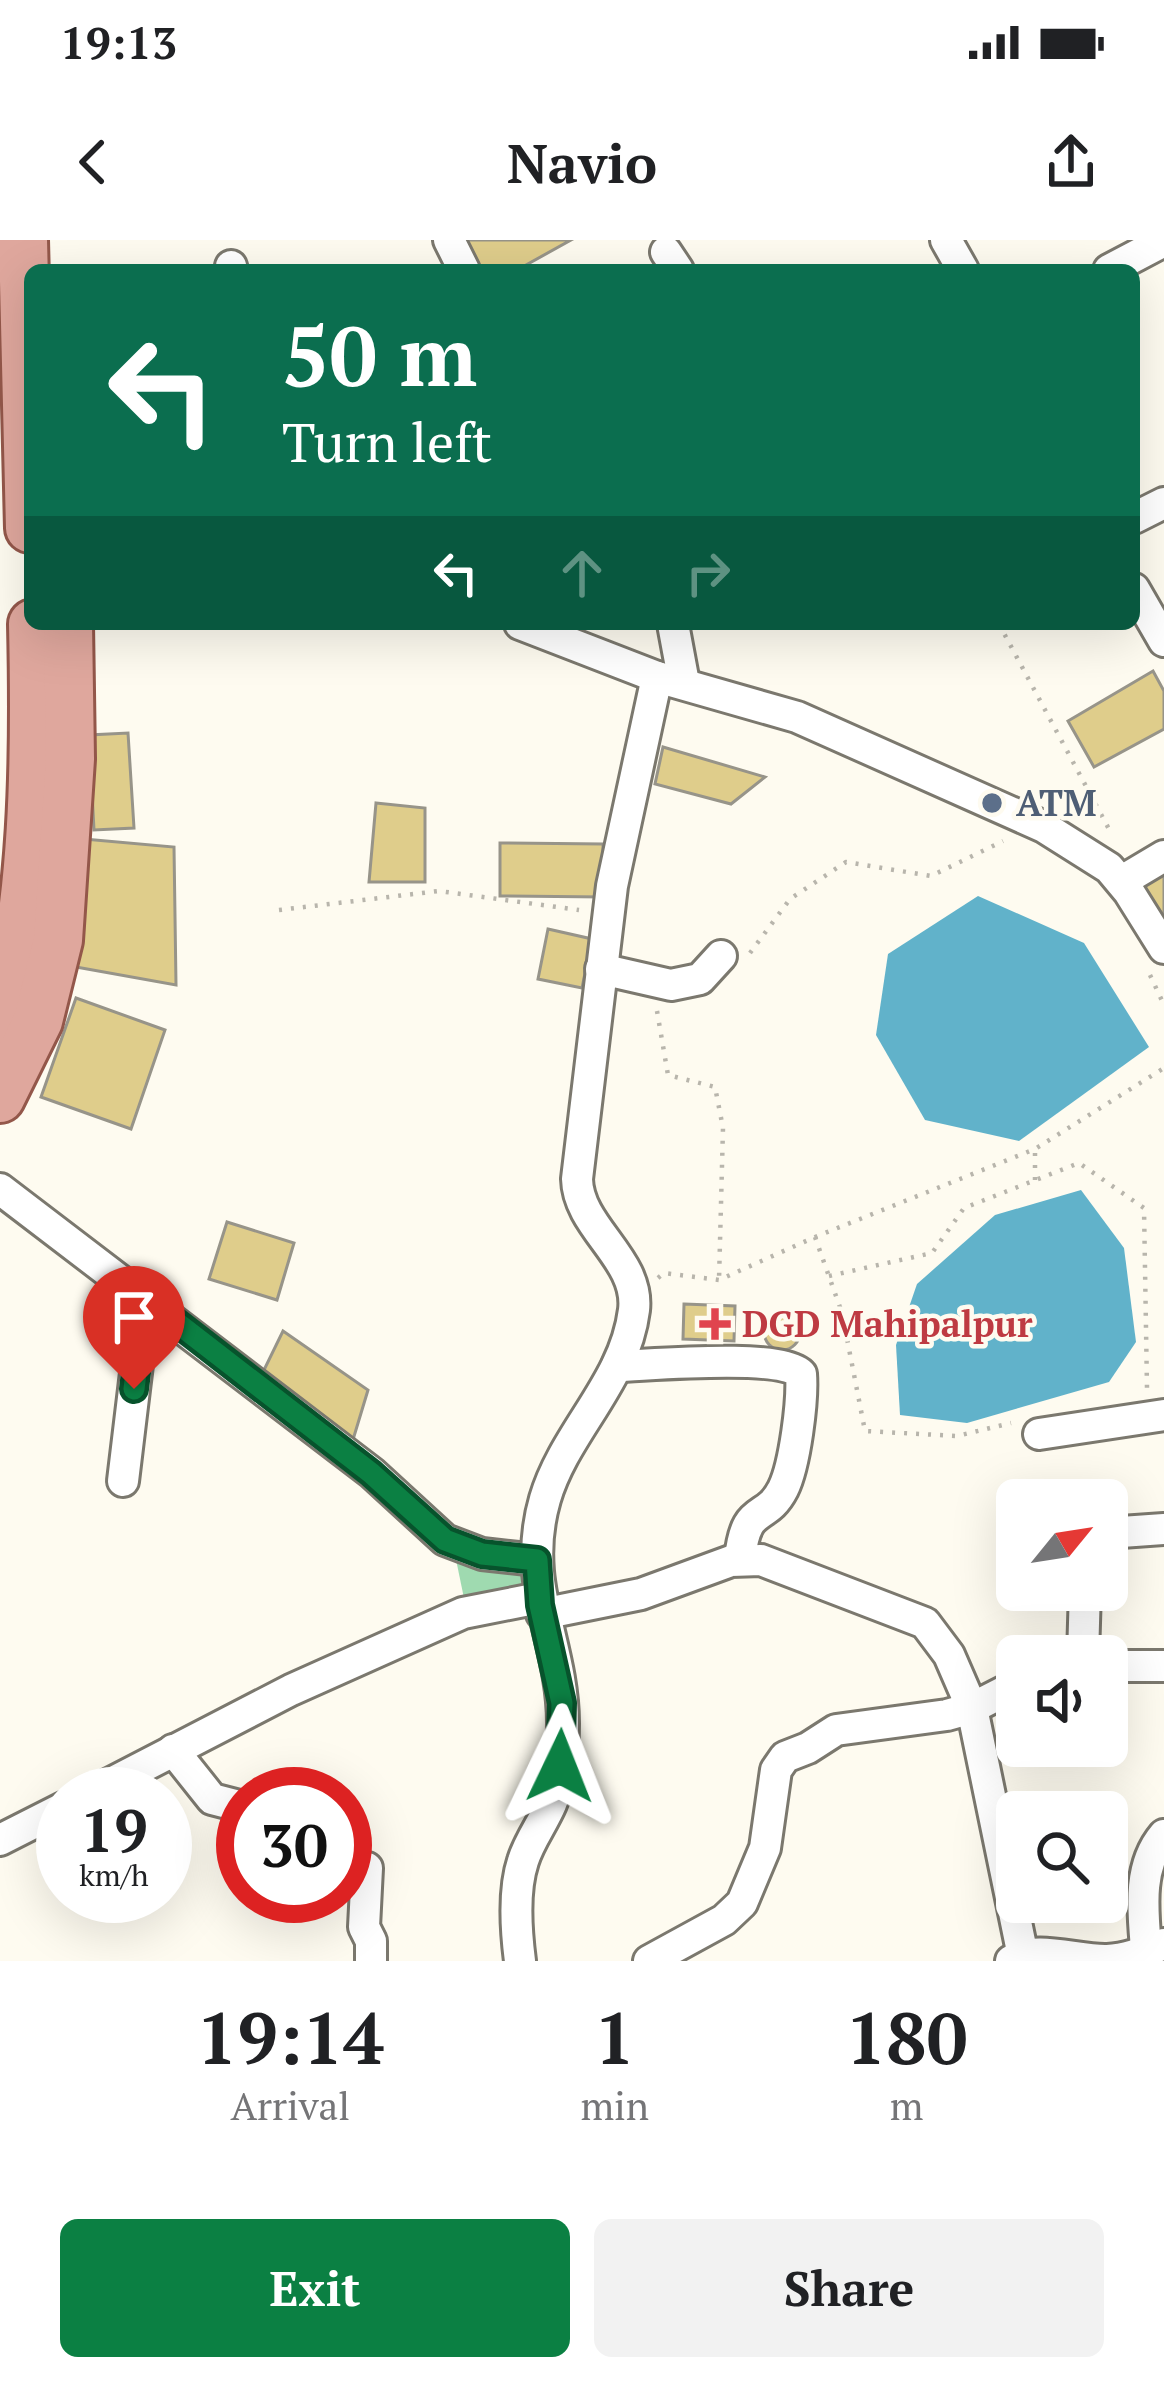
<!DOCTYPE html>
<html lang="en">
<head>
<meta charset="utf-8">
<style>
  body { margin:0; font-family:"PT Serif",serif; background:#f2f2f2; color:#202124; height:100vh; display:flex; flex-direction:column; font-size:45px; white-space:nowrap }
  * { box-sizing:border-box; margin:0 }
  p { font-size:39px; color:#757577 }
  .icon { flex:none; width:66px; height:66px; fill:none; stroke:currentColor; stroke-width:2; stroke-linecap:round; stroke-linejoin:round }
  .map { position:relative; height:1721px; overflow:hidden }
  .panel { display:flex; flex-direction:column; background:#fff; flex:1 }
  .panel>* { flex:none }
  .top-card { position:absolute; left:24px; top:24px; width:1116px; height:366px; border-radius:18px; box-shadow:0 12px 48px #0002; background:#0b6e4f; color:#fff; overflow:hidden }
  .needle { width:78px; rotate:60deg }
  .tools { position:absolute; left:996px; top:1239px; display:grid; gap:24px }
  .tools a { display:grid; place-items:center; width:132px; height:132px; border-radius:18px; background:#fff; box-shadow:0 12px 48px #0002; font-size:60px }
  .speed { position:absolute; left:36px; top:1527px; display:flex; gap:24px; font-size:60px; font-weight:700; text-align:center }
  .speed>* { display:grid; place-content:center; width:156px; height:156px; border-radius:50%; background:#fff; box-shadow:0 12px 48px #0002; line-height:1 }
  .speed small { font-size:30px; font-weight:400 }
  .speed .limit { border:18px solid #d22; background:#fff; color:#111 }
  .pin { position:absolute; display:grid; place-items:center; width:102px; height:102px; color:#fff; margin:-123px -51px; border-radius:50% 50% 50% 0; rotate:-45deg; box-shadow:0 0 12px #0007 }
  .pin .icon { rotate:45deg }
  .me { position:absolute; width:132px; margin:-66px; rotate:2deg; stroke-linejoin:round; filter:drop-shadow(0 0 9px #0008) }
  .turn { display:flex; align-items:center; gap:42px; height:252px; padding:0 60px; font-size:54px }
  .turn .icon { width:156px; height:156px; stroke-width:2.5 }
  .turn b { display:block; font-size:84px; line-height:102px }
  .lanes { display:flex; align-items:center; height:114px; padding:0 60px; background:#0003; justify-content:center; gap:60px; direction:ltr }
  .lanes .off { opacity:.35 }
  .eta { display:flex; justify-content:space-evenly; align-items:center; height:204px; text-align:center }
  .eta b { font-size:72px; font-weight:700; line-height:84px }
  .primary-button { display:flex; gap:24px; margin-top:auto; padding:24px 60px }
  .primary-button a { flex:1; height:138px; border-radius:18px; background:#0b8043; color:#fff; font-size:48px; font-weight:700; line-height:138px; text-align:center }
  .primary-button a+a { background:#f2f2f2; color:#202124 }
  .status { display:flex; justify-content:space-between; align-items:center; height:84px; padding:0 60px; background:#fff; direction:ltr }
  .status svg { height:33px; fill:currentColor }
  header { display:flex; justify-content:space-between; align-items:center; height:156px; padding:0 60px; background:#fff; font-size:54px; font-weight:700 }
  .map>svg:first-child { display:block }
  .green { fill:#9fdab0 }
  .water { fill:#61b2ca }
  .building { fill:#dfcd8b; stroke:#979489; stroke-width:3 }
  .lines { fill:none; stroke-linecap:round; stroke-linejoin:round }
  .minor-casing { stroke:#7b786e; stroke-width:36 }
  .primary-casing { stroke:#93574a; stroke-width:54 }
  .path { stroke:#b8b5ac; stroke-width:4.5; stroke-dasharray:3 9; stroke-linecap:butt }
  .minor { stroke:#fff; stroke-width:30 }
  .primary { stroke:#dfa79d; stroke-width:48 }
  .route-casing { stroke:#07532c; stroke-width:30 }
  .route { stroke:#0b8043; stroke-width:21 }
  .service-dot { fill:#5c6f8a; stroke:#fefbf0; stroke-width:4.5 }
  .health-dot { fill:#e0444e; stroke:#fefbf0; stroke-width:4.5 }
  .labels { text-anchor:middle; stroke-width:9; stroke-linejoin:round; paint-order:stroke }
  .service-label { font-size:36px; font-weight:bold; fill:#4e5e75; stroke:#fefbf0; text-anchor:start }
  .health-label { font-size:36px; font-weight:bold; fill:#be3a42; stroke:#fefbf0; text-anchor:start }
</style>
</head>
<body>
<div class="status"><b>19:13</b><svg viewBox="0 0 49 12"><path d="M0 12V9h3v3zM5 12V6h3v6zM10 12V3h3v9zM15 12V0h3v12zM26 1h20v11H26zM47 4h2v5h-2z"/></svg></div>
<header><svg class="icon" aria-label="back" viewBox="0 0 24 24"><path d="M15 5l-7 7 7 7"/></svg>Navio<svg class="icon" aria-label="share" viewBox="0 0 24 24"><path d="M12 15V3M7 8l5-5 5 5M5 13v7h14v-7"/></svg></header>
<div class="map">
<svg width="1164" height="1721" viewBox="0 0 1164 1721">
  <rect width="100%" height="100%" fill="#fefbf0"/>
  <polygon class="green" points="532,1302 535,1356 466,1368 453,1305"/>
  <g class="water">
    <polygon points="978,656 1084,703 1149,807 1019,901 925,880 876,795 888,714"/>
    <polygon points="1081,950 1124,1008 1136,1102 1109,1142 967,1183 900,1175 896,1105 917,1044 995,975"/>
  </g>
  <g class="building">
    <polygon points="466,0 571,0 517,30 482,30"/>
    <polygon points="1153,431 1164,451 1164,489 1094,527 1068,481"/>
    <polygon points="128,493 134,588 94,590 89,495"/>
    <polygon points="663,507 765,537 731,564 655,544"/>
    <polygon points="376,563 425,568 425,642 369,642"/>
    <polygon points="84,599 174,607 176,745 76,727"/>
    <polygon points="500,603 603,604 603,657 500,656"/>
    <polygon points="1164,626 1164,681 1141,640"/>
    <polygon points="548,689 592,699 582,748 538,739"/>
    <polygon points="76,758 165,790 131,889 41,857"/>
    <polygon points="227,982 294,1003 277,1060 209,1039"/>
    <polygon points="684,1064 735,1066 734,1101 683,1099"/>
    <circle cx="782" cy="1092" r="18"/>
    <polygon points="283,1091 368,1150 352,1203 262,1134"/>
  </g>
  <g class="lines">
    <defs>
      <g id="minor">
        <polyline points="449,0 464,30"/>
        <polyline points="946,0 963,30"/>
        <polyline points="666,12 678,30"/>
        <polyline points="231,26 232,30"/>
        <polyline points="1109,30 1164,1"/>
        <polyline points="1134,278 1164,263"/>
        <polyline points="1134,349 1164,401"/>
        <polyline points="520,384 657,437 797,477 1044,587 1109,628 1129,652 1164,708"/>
        <polyline points="673,384 684,443"/>
        <polyline points="1122,641 1164,616"/>
        <polyline points="601,729 671,745 700,739 721,716"/>
        <polyline points="0,949 372,1233 445,1300 482,1314 537,1320"/>
        <path d="M 617,1126 C 652,1125 779,1113 801,1134 C 803,1160 795,1225 783,1249 C 765,1284 746,1261 740,1319"/>
        <polyline points="1039,1194 1164,1175"/>
        <polyline points="123,1241 145,1058"/>
        <polyline points="1107,1293 1164,1289"/>
        <polyline points="542,1374 641,1354 731,1321 761,1320 925,1383 949,1415 972,1468 1024,1721"/>
        <polyline points="1083,1416 1085,1350"/>
        <polyline points="1107,1426 1164,1426"/>
        <polyline points="173,1510 212,1559 243,1567"/>
        <polyline points="90,1554 291,1450 463,1373 539,1358"/>
        <polyline points="0,1600 63,1568"/>
        <polyline points="345,1628 367,1628 364,1687 371,1701 371,1721"/>
        <path d="M 520,1721 C 516,1690 513,1651 523,1621 C 529,1601 543,1583 551,1564 C 561,1540 563,1509 563,1483 C 563,1402 520,1345 545,1259 C 565,1191 625,1143 634,1070 C 640,1019 578,988 577,939 L 612,646 L 657,437"/>
        <polyline points="649,1721 724,1680 742,1663 765,1608 776,1530 785,1517 808,1508 836,1490 947,1475 972,1468 1017,1445"/>
        <path d="M 1011,1721 C 1036,1704 1077,1721 1107,1720 C 1127,1719 1146,1712 1164,1704"/>
        <path d="M 1147,1721 C 1144,1678 1135,1629 1164,1595"/>
      </g>
      <g id="primary">
        <polyline points="23,0 30,288"/>
        <path d="M 0,792 C 35,662 36,518 33,384"/>
        <polyline points="0,858 38,781 58,700 70,519 68,384"/>
      </g>
    </defs>
    <use href="#minor" class="minor-casing"/>
    <use href="#primary" class="primary-casing"/>
    <g class="path">
      <polyline points="999,384 1110,591"/>
      <polyline points="279,670 439,651 579,670"/>
      <polyline points="750,713 790,659 846,622 931,636 1003,601"/>
      <polyline points="1150,735 1164,765"/>
      <polyline points="657,771 668,835 715,847 723,888 719,1040"/>
      <polyline points="1035,940 1035,909"/>
      <polyline points="815,997 842,1073 865,1191 957,1196 1011,1183"/>
      <polyline points="829,1036 932,1013 964,968 1079,923 1144,968 1147,1148"/>
      <polyline points="658,1038 664,1033 719,1040 815,997 1035,909 1164,828"/>
    </g>
    <use href="#minor" class="minor"/>
    <use href="#primary" class="primary"/>
  </g>
  <g class="lines">
    <defs>
      <polyline id="route" points="134,1149 145,1058 371,1233 445,1300 482,1314 537,1320 540,1365 562,1463 560,1526"/>
    </defs>
    <use href="#route" class="route-casing"/>
    <use href="#route" class="route"/>
  </g>
  <circle class="service-dot" cx="992" cy="563" r="12"/>
  <path class="health-dot" d="M709 1066h12v12h12v12h-12v12h-12v-12h-12v-12h12z"/>
  <g class="labels">
    <g class="service-label">
      <text x="1016" y="576">ATM</text>
    </g>
    <g class="health-label">
      <text x="742" y="1097">DGD Mahipalpur</text>
    </g>
  </g>
</svg>
<div class="tools">
<a><svg class="needle" viewBox="-14 -14 28 28"><path d="M0-13l5 13h-10z" fill="#e53935"/><path d="M0 13l5-13h-10z" fill="#757577"/></svg></a>
<a><svg class="icon" aria-label="sound" viewBox="0 0 24 24"><path d="M4 9h4l5-4v14l-5-4H4zM17 9q2 3 0 6"/></svg></a>
<a><svg class="icon" aria-label="search" viewBox="0 0 24 24"><circle cx="10" cy="10" r="6"/><path d="M15 15l6 6"/></svg></a>
</div>
<div class="speed"><div>19<small>km/h</small></div><div class="limit">30</div></div>
<div class="pin" style="left:134px;top:1149px;background:#d93025"><svg class="icon" aria-label="arrive" viewBox="0 0 24 24"><path d="M6 21V4h12l-3 4 3 4H6"/></svg></div>
<svg class="me" style="left:560px;top:1526px" viewBox="-20 -20 40 40"><path d="M0-17L14 15 0 8-14 15z" fill="#0b8043" stroke="#fff" stroke-width="4"/></svg>
<div class="top-card">
<div class="turn"><svg class="icon" aria-label="left" viewBox="0 0 24 24"><path d="M17 20v-9H6M10 6l-5 5 5 5"/></svg><div><b>50 m</b>Turn left</div></div>
<div class="lanes"><svg class="icon" aria-label="left" viewBox="0 0 24 24"><path d="M17 20v-9H6M10 6l-5 5 5 5"/></svg><svg class="icon off" aria-label="ahead" viewBox="0 0 24 24"><path d="M12 20V5M6 11l6-6 6 6"/></svg><svg class="icon off" aria-label="right" viewBox="0 0 24 24"><path d="M7 20v-9h11M14 6l5 5-5 5"/></svg></div>
</div>
</div>
<section class="panel">
<div class="eta">
<div><b>19:14</b><p>Arrival</p></div>
<div><b>1</b><p>min</p></div>
<div><b>180</b><p>m</p></div>
</div>
<div class="primary-button"><a>Exit</a><a>Share</a></div>
</section>
</body>
</html>
